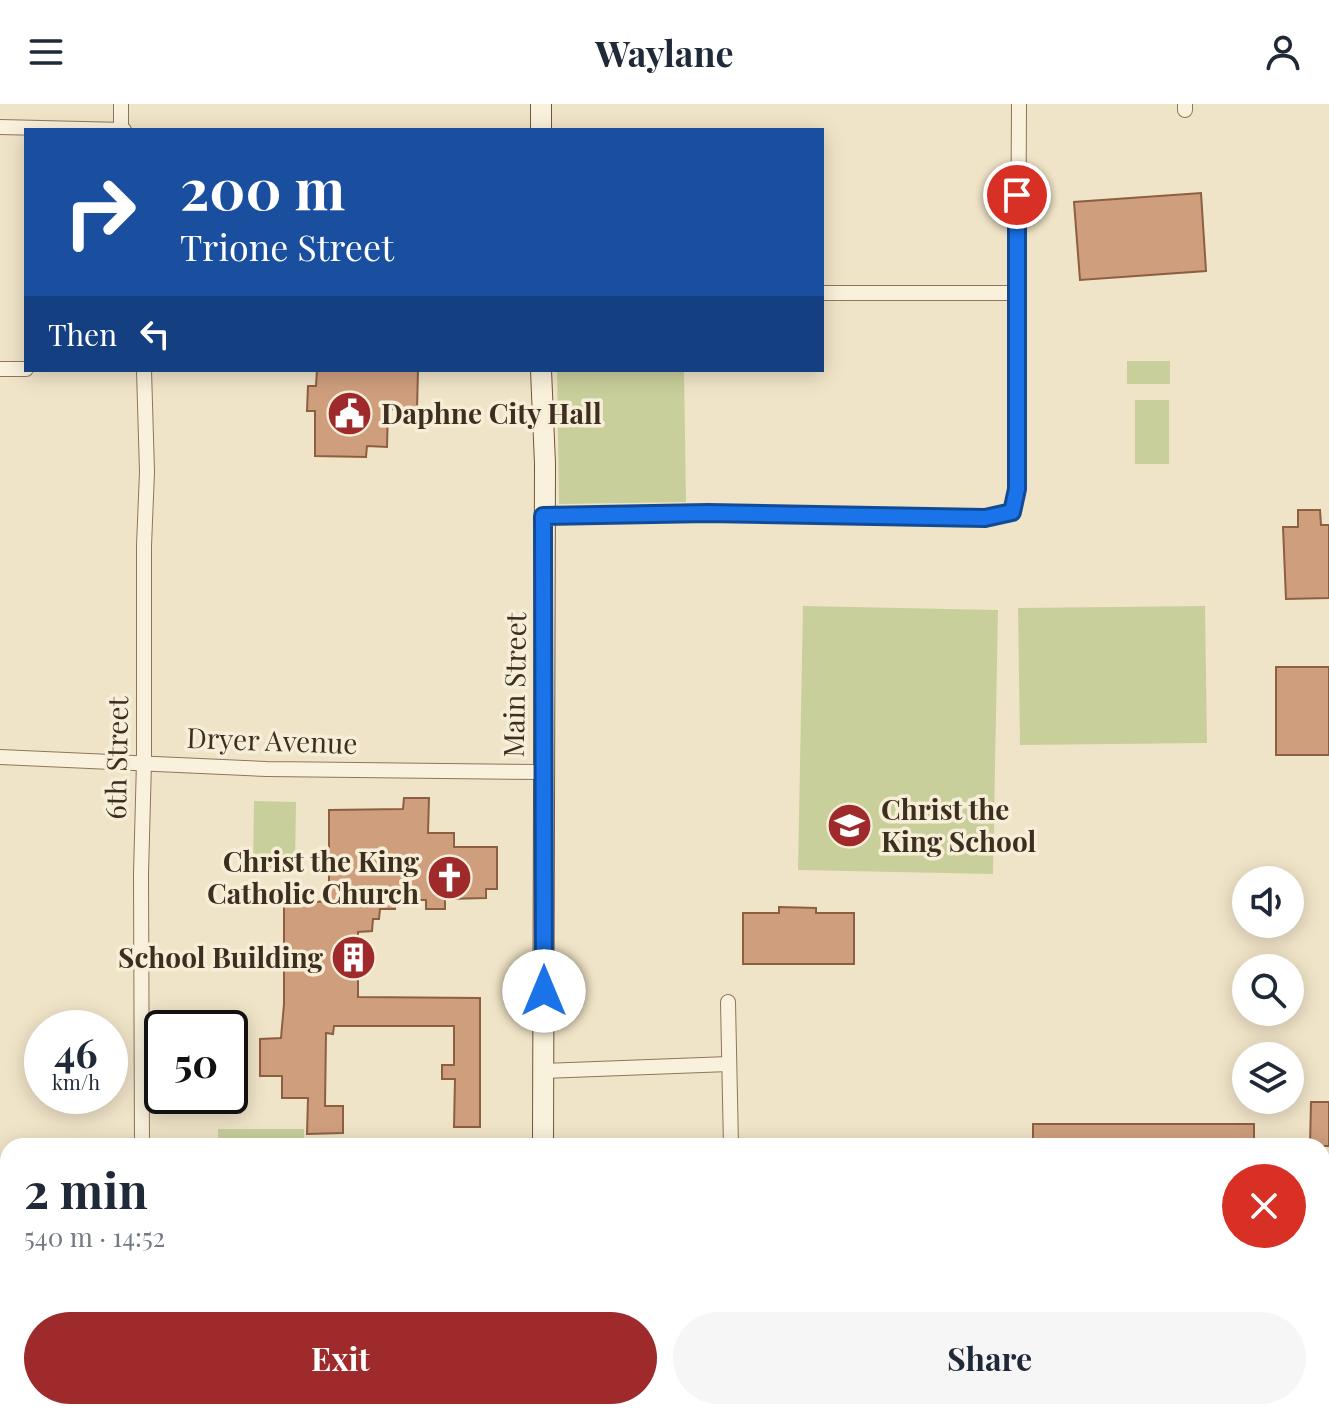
<!DOCTYPE html>
<html lang="en">
<head>
<meta charset="utf-8">
<style>
  body { margin:0; font-family:"Playfair Display",serif; background:#f6f6f7; color:#1f2937; height:100vh; display:flex; flex-direction:column; font-size:30px; white-space:nowrap }
  * { box-sizing:border-box; margin:0 }
  p { font-size:26px; color:#747a83 }
  .icon { flex:none; width:44px; height:44px; fill:none; stroke:currentColor; stroke-width:2; stroke-linecap:round; stroke-linejoin:round }
  .map { position:relative; flex:1; overflow:hidden }
  .sheet { position:absolute; left:0px; top:1034px; width:1330px; height:282px; display:flex; flex-direction:column; background:#fff; border-radius:24px 24px 0 0; box-shadow:0 4px 20px #0003 }
  .sheet>* { flex:none }
  .banner { position:absolute; left:24px; top:24px; width:800px; height:244px; border-radius:0px; box-shadow:0 4px 20px #0003; background:#1a4fa0; color:#fff; overflow:hidden }
  .fabs { position:absolute; left:1232px; top:762px; display:grid; gap:16px }
  .fabs a { display:grid; place-items:center; width:72px; height:72px; border-radius:50%; background:#fff; box-shadow:0 4px 20px #0003; font-size:40px }
  .speed { position:absolute; left:24px; top:906px; display:flex; gap:16px; font-size:40px; font-weight:700; text-align:center }
  .speed>* { display:grid; place-content:center; width:104px; height:104px; border-radius:50%; background:#fff; box-shadow:0 4px 20px #0003; line-height:1 }
  .speed small { font-size:20px; font-weight:400 }
  .speed .limit { border:4px solid #111; border-radius:12px; background:#fff; color:#111 }
  .pin { position:absolute; display:grid; place-items:center; width:68px; height:68px; color:#fff; margin:-34px; border:4px solid #fff; border-radius:50%; box-shadow:0 2px 8px #0007 }
  .me { position:absolute; width:88px; margin:-44px; rotate:0deg; stroke-linejoin:round; filter:drop-shadow(0 0 6px #0008) }
  .turn { display:flex; align-items:center; gap:28px; height:168px; padding:0 24px; font-size:36px }
  .turn .icon { width:104px; height:104px; stroke-width:2.5 }
  .turn b { display:block; font-size:56px; line-height:68px }
  .then { display:flex; align-items:center; height:76px; padding:0 24px; background:#0003; gap:16px; font-size:30px }
  .round { display:grid; place-items:center; flex:none; width:84px; height:84px; border-radius:42px; background:#f6f6f7 }
  .overview { display:flex; align-items:center; justify-content:space-between; height:136px; padding:0 24px }
  h1 { font-size:48px; font-weight:700; line-height:60px }
  .cta { display:flex; gap:16px; margin-top:auto; padding:16px 24px }
  .cta a { flex:1; height:92px; border-radius:48px; background:#9e2a2b; color:#fff; font-size:32px; font-weight:700; line-height:92px; text-align:center }
  .cta a+a { background:#f6f6f7; color:#1f2937 }
  header { display:flex; justify-content:space-between; align-items:center; height:104px; padding:0 24px; background:#fff; font-size:36px; font-weight:700 }
  .map>svg:first-child { display:block }
  .green { fill:#c9cf9b }
  .building { fill:#cf9f7d; stroke:#8d5f41; stroke-width:2 }
  .lines { fill:none; stroke-linecap:round; stroke-linejoin:round }
  .street-casing { stroke:#8d765c; stroke-width:16 }
  .secondary-casing { stroke:#6f573f; stroke-width:22 }
  .street { stroke:#faf1dc; stroke-width:14 }
  .secondary { stroke:#faf1dc; stroke-width:20 }
  .route-casing { stroke:#114b97; stroke-width:20 }
  .route { stroke:#1a73e8; stroke-width:14 }
  .labels { text-anchor:middle; stroke-width:7; stroke-linejoin:round; paint-order:stroke }
  .poi-label { font-size:28px; font-weight:bold; fill:#3d2e20; stroke:#f7eed8; text-anchor:start }
  .street-label { font-size:28px; fill:#3d2e20; stroke:#f7eed8 }
</style>
</head>
<body>
<header><svg class="icon" aria-label="menu" viewBox="0 0 24 24"><path d="M4 6h16M4 12h16M4 18h16"/></svg>Waylane<svg class="icon" aria-label="person" viewBox="0 0 24 24"><circle cx="12" cy="8" r="4"/><path d="M4 21q1-7 8-7t8 7"/></svg></header>
<div class="map">
<svg width="1329" height="1315" viewBox="0 0 1329 1315">
  <rect width="100%" height="100%" fill="#f0e4c8"/>
  <g class="green">
    <rect x="1127" y="257" width="43" height="23"/>
    <polygon points="557,266 684,266 686,398 559,400"/>
    <rect x="1135" y="296" width="34" height="64"/>
    <polygon points="803,502 998,506 993,770 798,766"/>
    <polygon points="1205,502 1207,639 1020,641 1018,504"/>
    <polygon points="254,697 296,698 295,766 253,765"/>
    <rect x="218" y="1025" width="86" height="17"/>
  </g>
  <g class="building">
    <polygon points="1201,89 1206,167 1080,176 1074,98"/>
    <polygon points="317,266 418,266 417,306 388,305 387,343 367,342 366,353 315,352 315,307 307,307 308,282 316,282"/>
    <polygon points="1298,406 1320,406 1321,421 1329,421 1329,494 1286,495 1283,423 1298,423"/>
    <rect x="1276" y="563" width="53" height="88"/>
    <polygon points="404,694 429,694 428,729 454,729 454,743 497,743 497,785 486,785 486,794 445,795 445,805 426,805 426,796 395,796 395,805 380,805 379,815 373,815 372,827 358,828 358,893 480,894 480,1023 454,1023 455,975 442,975 442,961 454,961 454,922 334,922 333,930 326,929 325,1002 343,1002 343,1029 307,1030 308,994 282,994 282,972 260,972 260,935 281,934 284,900 284,800 329,797 329,706 403,705"/>
    <polygon points="779,803 816,804 816,809 854,809 854,860 743,860 743,809 779,809"/>
    <polygon points="1311,998 1329,998 1329,1042 1310,1042"/>
    <rect x="1033" y="1020" width="221" height="22"/>
  </g>
  <g class="lines">
    <defs>
      <g id="street">
        <polyline points="1185,0 1185,6"/>
        <polyline points="0,23 124,26"/>
        <polyline points="121,25 121,0"/>
        <polyline points="822,189 1016,189"/>
        <polyline points="0,265 26,265"/>
        <polyline points="543,412 708,409 985,414 1012,408 1017,385 1019,0"/>
        <polyline points="0,653 267,665 542,668"/>
        <polyline points="728,898 731,1042"/>
        <polyline points="543,967 729,960"/>
        <polyline points="142,1042 141,770 144,658 144,442 147,368 144,266"/>
        <polyline points="0,1117 8,1117"/>
        <polyline points="1322,1139 1329,1138"/>
        <polyline points="143,1315 144,1308"/>
        <polyline points="876,1315 876,1308"/>
        <polyline points="1247,1315 1248,1308"/>
      </g>
      <g id="secondary">
        <polyline points="541,26 541,0"/>
        <polyline points="541,266 545,360 543,1042"/>
        <polyline points="543,1315 543,1308"/>
      </g>
    </defs>
    <use href="#street" class="street-casing"/>
    <use href="#secondary" class="secondary-casing"/>
    <use href="#street" class="street"/>
    <use href="#secondary" class="secondary"/>
  </g>
  <g class="lines">
    <defs>
      <polyline id="route" points="544,887 543,412 708,409 985,414 1012,408 1017,385 1017,91"/>
    </defs>
    <use href="#route" class="route-casing"/>
    <use href="#route" class="route"/>
  </g>
  <defs>
    <symbol id="civic-disc" viewBox="-11 -11 22 22"><circle r="9.5" fill="#9e2a2b" stroke="#f7eed8"/><path d="M-.6-6.5H3V-4.5H.6V-3L4-1V1h2V6H-6V1h2V-1L-.6-3ZM-1.2 2.5V6h2.4V2.5Z" fill="#fff"/></symbol>
    <symbol id="school-disc" viewBox="-11 -11 22 22"><circle r="9.5" fill="#9e2a2b" stroke="#f7eed8"/><path d="M0-5L7-2L0 1L-7-2ZM-4 1L0 2.5L4 1V4Q0 6-4 4Z" fill="#fff"/></symbol>
    <symbol id="church-disc" viewBox="-11 -11 22 22"><circle r="9.5" fill="#9e2a2b" stroke="#f7eed8"/><path d="M-1.2-6h2.4v3.5h3.3v2.4h-3.3V6h-2.4V-.1h-3.3v-2.4h3.3Z" fill="#fff"/></symbol>
    <symbol id="building-disc" viewBox="-11 -11 22 22"><circle r="9.5" fill="#9e2a2b" stroke="#f7eed8"/><path d="M-4-6H4V6H1V3H-1V6H-4ZM-2.5-4.3h1.7v1.8h-1.7ZM.8-4.3h1.7v1.8H.8ZM-2.5-1h1.7V.8h-1.7ZM.8-1h1.7V.8H.8Z" fill="#fff"/></symbol>
  </defs>
  <g fill-rule="evenodd">
    <use href="#civic-disc" x="324" y="284" width="51" height="51"/>
    <use href="#school-disc" x="824" y="696" width="51" height="51"/>
    <use href="#church-disc" x="424" y="748" width="51" height="51"/>
    <use href="#building-disc" x="328" y="828" width="51" height="51"/>
  </g>
  <g class="labels">
    <g class="poi-label">
      <text x="381" y="320">Daphne City Hall</text>
      <text x="881" y="716">Christ the<tspan x="881" dy="32">King School</tspan></text>
      <text x="419" y="768" text-anchor="end">Christ the King<tspan x="419" dy="32">Catholic Church</tspan></text>
      <text x="323" y="864" text-anchor="end">School Building</text>
    </g>
    <g class="street-label">
      <text transform="translate(515 581) rotate(-89)" y="10">Main Street</text>
      <text transform="translate(272 637) rotate(2)" y="10">Dryer Avenue</text>
      <text transform="translate(117 654) rotate(-89)" y="10">6th Street</text>
    </g>
  </g>
</svg>
<div class="fabs">
<a><svg class="icon" aria-label="sound" viewBox="0 0 24 24"><path d="M4 9h4l5-4v14l-5-4H4zM17 9q2 3 0 6"/></svg></a>
<a><svg class="icon" aria-label="search" viewBox="0 0 24 24"><circle cx="10" cy="10" r="6"/><path d="M15 15l6 6"/></svg></a>
<a><svg class="icon" aria-label="layers" viewBox="0 0 24 24"><path d="M12 4l9 5-9 5-9-5zM3 14l9 5 9-5"/></svg></a>
</div>
<div class="speed"><div>46<small>km/h</small></div><div class="limit">50</div></div>
<div class="pin" style="left:1017px;top:91px;background:#d93025"><svg class="icon" aria-label="arrive" viewBox="0 0 24 24"><path d="M6 21V4h12l-3 4 3 4H6"/></svg></div>
<svg class="me" style="left:544px;top:887px" viewBox="-20 -20 40 40"><circle r="19" fill="#fff"/><path d="M0-13L10 11 0 6-10 11z" fill="#1a73e8"/></svg>
<div class="banner">
<div class="turn"><svg class="icon" aria-label="right" viewBox="0 0 24 24"><path d="M7 20v-9h11M14 6l5 5-5 5"/></svg><div><b>200 m</b>Trione Street</div></div>
<div class="then">Then<svg class="icon" aria-label="left" viewBox="0 0 24 24"><path d="M17 20v-9H6M10 6l-5 5 5 5"/></svg></div>
</div>
<section class="sheet">
<div class="overview"><div><h1>2 min</h1><p>540 m · 14:52</p></div><a class="round" style="background:#d93025;color:#fff"><svg class="icon" aria-label="close" viewBox="0 0 24 24"><path d="M6 6l12 12M18 6L6 18"/></svg></a></div>
<div class="cta"><a>Exit</a><a>Share</a></div>
</section>
</div>
</body>
</html>
